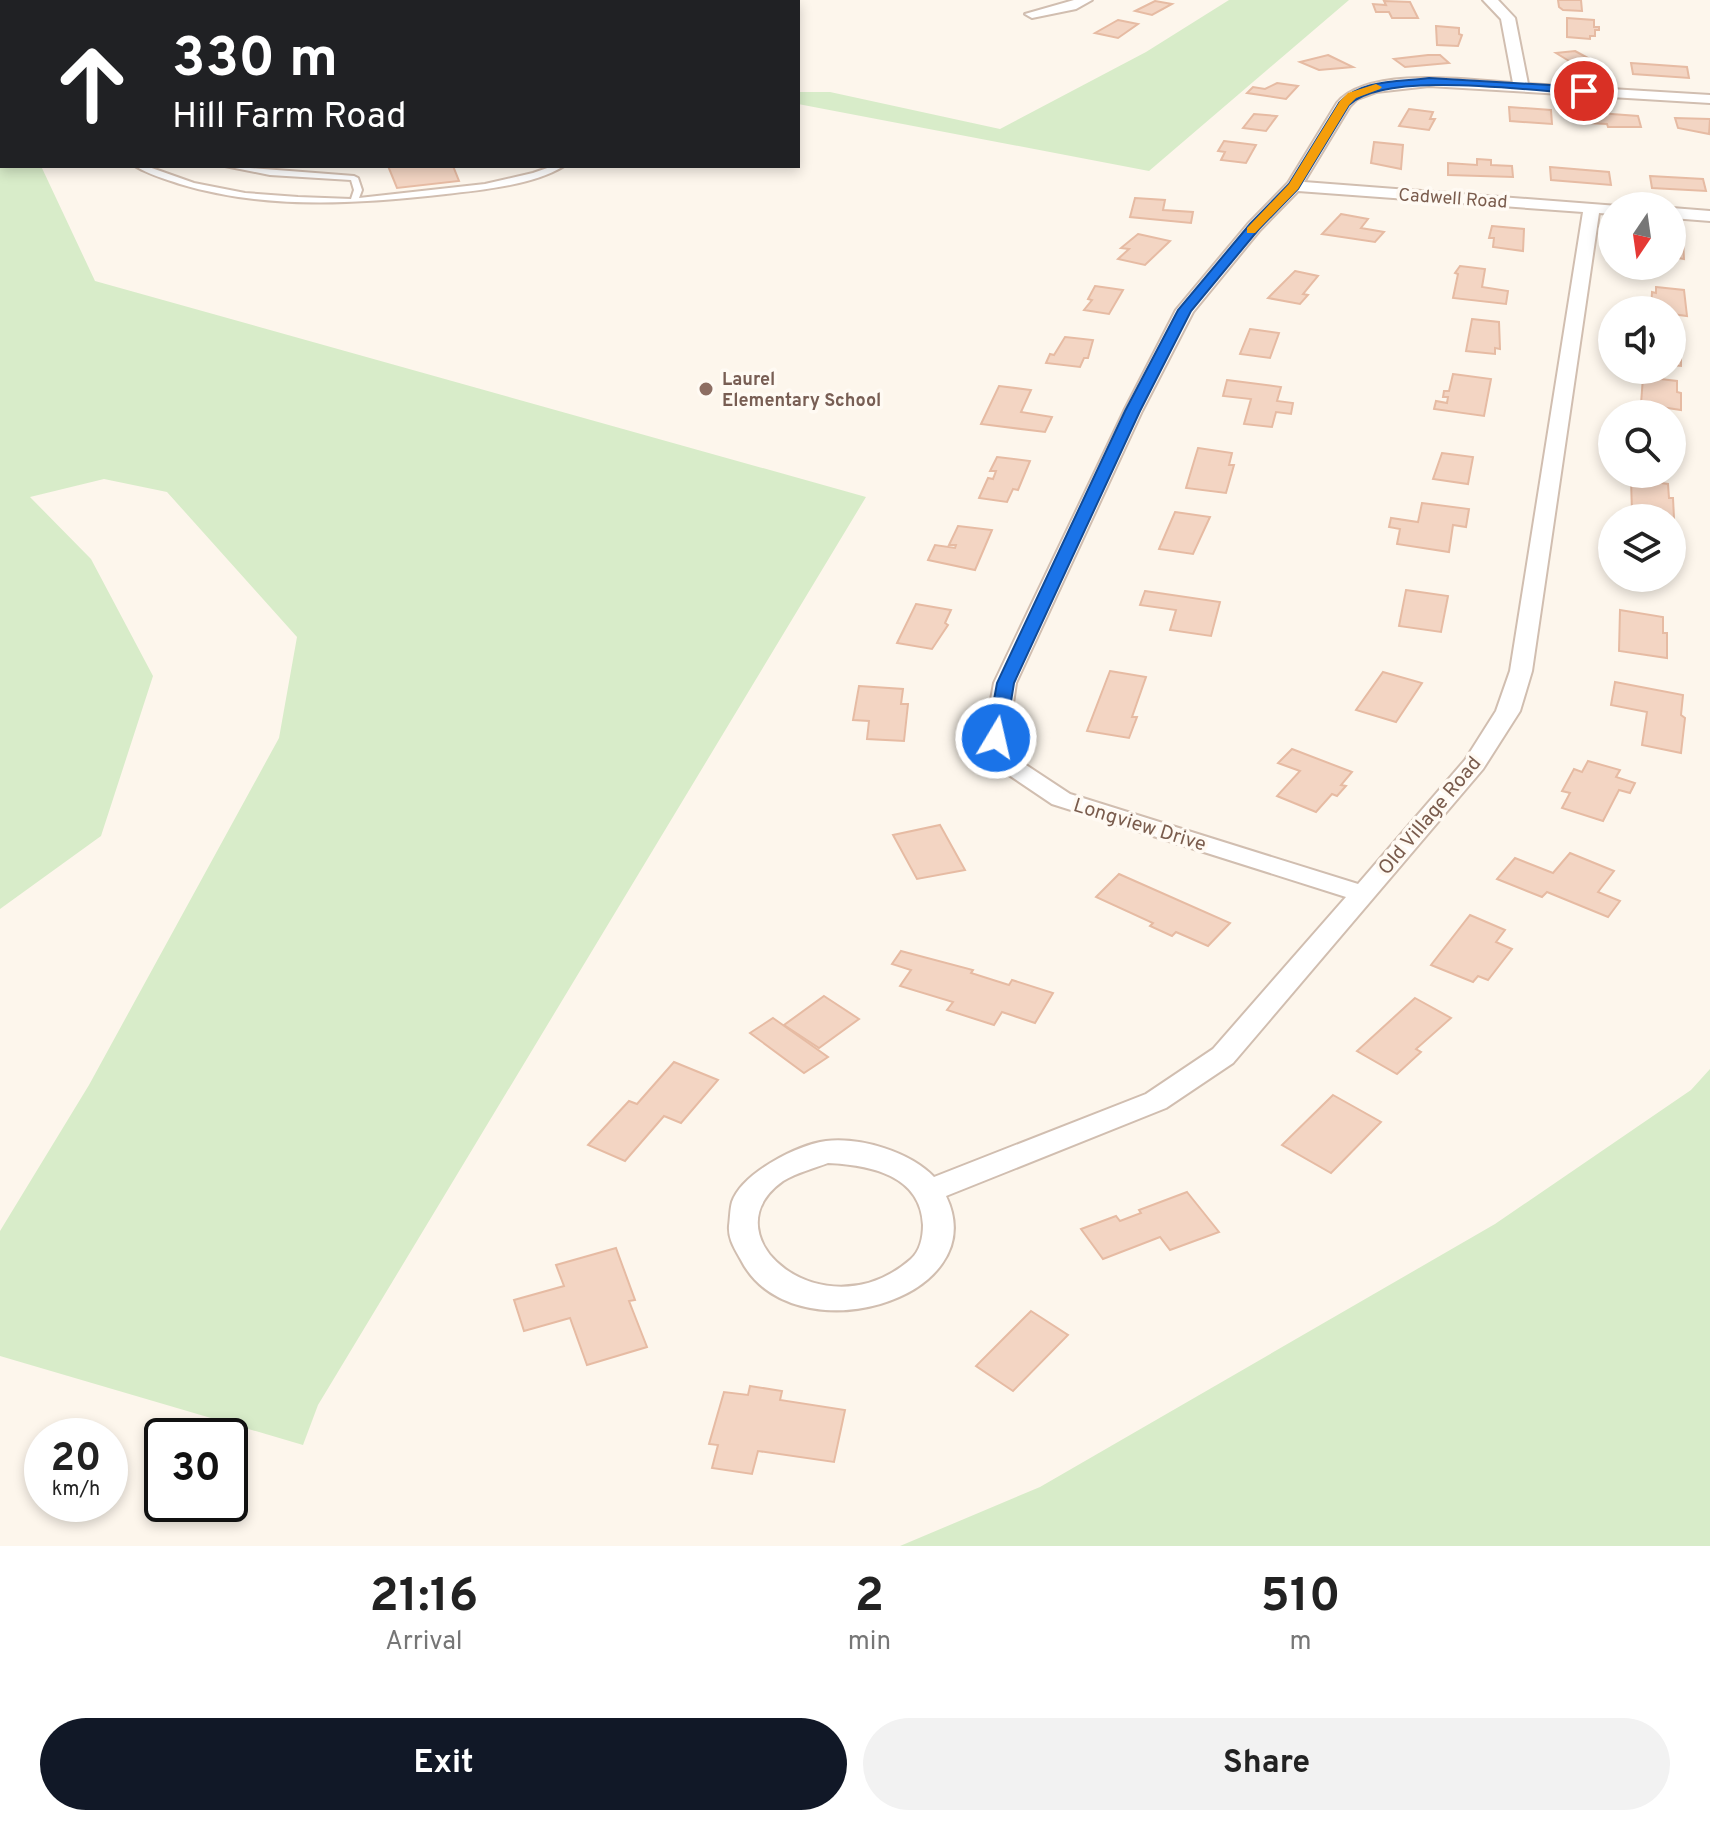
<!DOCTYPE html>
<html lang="en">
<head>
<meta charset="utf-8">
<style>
  body { margin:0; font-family:Overpass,sans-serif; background:#f2f2f2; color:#222; height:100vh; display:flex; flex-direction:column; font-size:30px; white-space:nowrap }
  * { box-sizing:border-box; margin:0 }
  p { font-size:26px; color:#767676 }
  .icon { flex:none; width:44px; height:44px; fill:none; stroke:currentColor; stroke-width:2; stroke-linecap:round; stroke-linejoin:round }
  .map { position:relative; height:1546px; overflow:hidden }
  .sheet { display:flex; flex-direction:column; background:#fff; flex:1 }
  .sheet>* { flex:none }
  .banner { position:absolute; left:0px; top:0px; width:800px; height:168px; box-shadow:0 4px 12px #0003; background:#202124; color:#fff; overflow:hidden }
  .needle { width:52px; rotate:193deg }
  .tools { position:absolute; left:1598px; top:192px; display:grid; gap:16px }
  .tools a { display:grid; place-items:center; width:88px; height:88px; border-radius:50%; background:#fff; box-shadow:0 4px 12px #0003; font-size:40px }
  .speed { position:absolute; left:24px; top:1418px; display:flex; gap:16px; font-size:40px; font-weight:700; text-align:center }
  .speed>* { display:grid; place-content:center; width:104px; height:104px; border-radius:50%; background:#fff; box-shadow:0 4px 12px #0003; line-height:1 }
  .speed small { font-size:20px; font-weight:400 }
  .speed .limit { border:4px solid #111; border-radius:12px; background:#fff; color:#111 }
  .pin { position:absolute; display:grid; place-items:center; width:68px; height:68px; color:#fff; margin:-34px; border:4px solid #fff; border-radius:50%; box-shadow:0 2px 8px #0007 }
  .me { position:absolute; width:88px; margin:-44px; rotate:9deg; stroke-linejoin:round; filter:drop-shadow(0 0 6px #0008) }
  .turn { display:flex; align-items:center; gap:28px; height:168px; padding:0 40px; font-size:36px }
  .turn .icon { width:104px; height:104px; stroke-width:2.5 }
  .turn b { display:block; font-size:56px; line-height:68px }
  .eta { display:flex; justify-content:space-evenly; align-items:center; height:136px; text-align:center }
  .eta b { font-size:48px; font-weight:700; line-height:56px }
  .button { display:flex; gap:16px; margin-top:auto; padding:16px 40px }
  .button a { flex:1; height:92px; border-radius:48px; background:#111827; color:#fff; font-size:32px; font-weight:700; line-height:92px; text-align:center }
  .button a+a { background:#f2f2f2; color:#222 }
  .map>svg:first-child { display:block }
  .green { fill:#d8ecc9 }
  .building { fill:#f3d5c3; stroke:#e6bba3; stroke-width:2 }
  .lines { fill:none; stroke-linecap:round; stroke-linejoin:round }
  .service-casing { stroke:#d1beb0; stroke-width:4 }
  .minor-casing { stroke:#d1beb0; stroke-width:4 }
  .tertiary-casing { stroke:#d1beb0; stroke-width:34 }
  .service { fill:#fff; fill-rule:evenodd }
  .minor { fill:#fff; fill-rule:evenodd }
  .tertiary { stroke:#fff; stroke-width:30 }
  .route { fill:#1a73e8; stroke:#114b97; stroke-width:2 }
  .slow { fill:#f59e0b }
  .education-dot { fill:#8d6e63; stroke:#fffaf3; stroke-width:3 }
  .labels { text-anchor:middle; stroke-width:7; stroke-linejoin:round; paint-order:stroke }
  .far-street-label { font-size:18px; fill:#7a5c4d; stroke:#fffaf3 }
  .far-education-label { font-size:18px; font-weight:bold; fill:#785e54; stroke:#fffaf3; text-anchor:start }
  .street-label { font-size:20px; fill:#7a5c4d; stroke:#fffaf3 }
</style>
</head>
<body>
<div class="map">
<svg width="1710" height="1546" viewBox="0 0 1710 1546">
  <rect width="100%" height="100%" fill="#fdf6ec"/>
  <g class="green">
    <polygon points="1229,0 1349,0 1149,171 798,104 798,92 830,92 1000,129 1146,52"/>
    <polygon points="0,138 2,166 41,166 95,281 866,497 318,1405 303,1445 0,1356 0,1231 89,1085 279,738 297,637 167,492 104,479 30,497 91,559 153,676 101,836 0,909"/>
    <polygon points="1710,1069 1710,1546 900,1546 1040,1487 1495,1224 1691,1090"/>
  </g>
  <g class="building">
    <polygon points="1558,0 1581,0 1582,11 1563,10 1559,7"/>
    <polygon points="1155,1 1172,4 1152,15 1135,11"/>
    <polygon points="1384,1 1410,2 1418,18 1392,18 1389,12 1376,12 1373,4 1386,5"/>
    <polygon points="1567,18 1594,20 1594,27 1599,27 1599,30 1595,30 1595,36 1590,36 1590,39 1567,37"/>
    <polygon points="1118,20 1138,24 1118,38 1095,33"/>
    <polygon points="1436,26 1459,28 1459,34 1462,35 1458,46 1437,45"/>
    <polygon points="1575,51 1599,64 1579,67 1556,53"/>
    <polygon points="1328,55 1353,67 1319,70 1300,62"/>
    <polygon points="1428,55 1440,55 1449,63 1405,67 1394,59"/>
    <polygon points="1631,63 1687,67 1689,78 1633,74"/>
    <polygon points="1277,83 1298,86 1286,99 1247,93 1253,87 1265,89"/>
    <polygon points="1509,107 1551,110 1552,124 1510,121"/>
    <polygon points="1409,109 1433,112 1430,119 1435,119 1429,130 1399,126"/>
    <polygon points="1585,112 1638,116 1641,127 1608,127 1607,124 1587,123"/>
    <polygon points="1254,114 1277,116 1266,131 1243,128"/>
    <polygon points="1675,118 1710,119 1709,134 1678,128"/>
    <polygon points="1224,141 1256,145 1246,163 1221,160 1225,152 1218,151"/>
    <polygon points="1374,142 1403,145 1401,169 1371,163"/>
    <polygon points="1477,159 1491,160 1491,165 1512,166 1513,177 1448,175 1448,163 1477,165"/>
    <polygon points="388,166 453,166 459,181 397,188"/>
    <polygon points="1550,167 1609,172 1611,185 1551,180"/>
    <polygon points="1650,176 1703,179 1706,191 1652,188"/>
    <polygon points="1135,198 1165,200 1163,210 1193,212 1191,223 1130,217"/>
    <polygon points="1341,214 1368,219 1361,228 1384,232 1375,242 1322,234"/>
    <polygon points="1492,226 1524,229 1523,251 1493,247 1494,238 1489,238"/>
    <polygon points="1138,234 1170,241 1145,265 1118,259 1129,249 1121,248"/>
    <polygon points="1672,238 1683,239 1684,259 1672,257"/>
    <polygon points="1460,266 1485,269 1482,287 1508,291 1506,304 1453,298 1458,274 1455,273"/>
    <polygon points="1295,271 1318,276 1303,294 1308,295 1300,304 1268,298"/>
    <polygon points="1095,286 1123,290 1109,314 1084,310 1092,300 1088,299"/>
    <polygon points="1656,287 1684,290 1687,316 1672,314 1672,310 1651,310 1652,292 1656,293"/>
    <polygon points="1472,319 1499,322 1500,349 1495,348 1495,354 1466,351"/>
    <polygon points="1250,329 1279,333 1270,358 1240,354"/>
    <polygon points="1672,332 1678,332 1677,352 1681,352 1681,366 1672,365"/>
    <polygon points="1065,337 1093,340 1088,358 1084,358 1080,367 1046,363 1050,354 1054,355"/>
    <polygon points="1453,374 1491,379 1484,416 1434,409 1436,401 1447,403 1448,397 1443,397 1444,391 1449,391"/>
    <polygon points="1643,377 1677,381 1677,392 1681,393 1681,410 1641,404"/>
    <polygon points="1227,380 1281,387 1277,401 1293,403 1291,414 1276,412 1272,427 1244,424 1251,399 1223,396"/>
    <polygon points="999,386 1031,390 1021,412 1052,417 1045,432 981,424"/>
    <polygon points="1198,448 1232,453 1229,465 1234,465 1226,493 1186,488"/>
    <polygon points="1442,453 1473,457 1468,484 1433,479"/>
    <polygon points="997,457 1030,461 1018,490 1013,489 1007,502 979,498 988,478 993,479 996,471 990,471"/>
    <polygon points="1631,479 1668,484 1669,498 1673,498 1674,518 1632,513"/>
    <polygon points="1422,503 1469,509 1466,527 1453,525 1449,552 1397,544 1400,529 1389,527 1391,518 1418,522"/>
    <polygon points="1175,512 1210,517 1193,554 1159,549"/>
    <polygon points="958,526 992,530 975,570 928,560 935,545 955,548 956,545 949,545"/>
    <polygon points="1406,590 1448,596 1441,632 1399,626"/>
    <polygon points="1145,591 1220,602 1211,636 1170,630 1176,610 1140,605"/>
    <polygon points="916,604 951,610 945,623 948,625 932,649 897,643"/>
    <polygon points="1620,610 1663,617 1663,633 1667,633 1667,658 1619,651"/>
    <polygon points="1110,671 1146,677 1132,717 1137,717 1129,738 1087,731"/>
    <polygon points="1383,672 1422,683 1396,722 1356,710"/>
    <polygon points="1615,682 1683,695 1681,715 1685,718 1681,753 1642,745 1647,712 1611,705"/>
    <polygon points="859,686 903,689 901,704 908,704 904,741 867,739 869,721 853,720"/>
    <polygon points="1292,749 1352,772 1341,785 1346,786 1337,796 1332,794 1316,812 1277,796 1300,771 1278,763"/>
    <polygon points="1588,761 1620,770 1616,777 1635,783 1630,793 1619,790 1603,821 1562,808 1570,793 1562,791 1574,769 1582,772"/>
    <polygon points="940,825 965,870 917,879 893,835"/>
    <polygon points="1570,853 1614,871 1598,892 1620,901 1608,917 1547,892 1542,897 1497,879 1515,858 1553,873"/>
    <polygon points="1119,874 1230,923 1208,946 1176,932 1172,936 1150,926 1153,923 1096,897"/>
    <polygon points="1470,915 1505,930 1496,942 1512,949 1488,980 1478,976 1473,982 1431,965"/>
    <polygon points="901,951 973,970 971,973 1009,985 1012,980 1053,993 1035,1023 1002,1012 994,1025 947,1010 953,1002 900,986 911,970 892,964"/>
    <polygon points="824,996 859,1019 819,1048 784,1025"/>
    <polygon points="1415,998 1451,1018 1416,1049 1421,1052 1397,1074 1357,1051"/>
    <polygon points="773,1018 828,1057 804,1073 750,1033"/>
    <polygon points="674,1062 718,1080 681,1123 664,1116 625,1161 588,1145 629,1101 637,1104"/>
    <polygon points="1333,1095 1381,1122 1331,1173 1282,1145"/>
    <polygon points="1187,1192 1219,1232 1170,1250 1160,1237 1103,1259 1081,1229 1116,1216 1120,1221 1141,1213 1139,1210"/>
    <polygon points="616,1248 635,1300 629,1301 647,1347 587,1365 570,1318 524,1331 514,1300 564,1286 556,1265"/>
    <polygon points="1031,1311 1068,1335 1013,1391 976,1366"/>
    <polygon points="750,1386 782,1391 780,1400 845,1410 834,1462 758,1451 752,1474 712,1468 718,1445 709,1444 724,1392 748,1395"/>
  </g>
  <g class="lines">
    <defs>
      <path id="service" d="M 135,166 L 146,166 L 194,183 L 245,193 L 298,197 L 351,199 L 354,190 L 351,180 L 270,175 L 225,166 L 354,176 L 358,178 L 362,190 L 359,198 L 485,184 L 533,173 L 553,166 L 564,166 C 533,185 482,190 446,194 C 358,204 266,210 180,184 C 165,179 148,174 135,166 Z"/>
      <g id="minor">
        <polygon points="1074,0 1092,0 1076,9 1032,18 1025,14"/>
        <path d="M 1483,0 L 1498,0 L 1515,18 L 1528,84 L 1710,95 L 1710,103 L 1429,86 L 1376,92 L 1357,99 L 1350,106 L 1304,182 L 1618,206 L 1612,206 L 1612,214 L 1599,213 L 1532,671 L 1520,711 L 1483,769 L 1233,1063 L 1166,1108 L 946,1196 C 996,1300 791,1358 741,1260 C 735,1249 728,1239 729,1226 C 730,1219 730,1209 732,1202 C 742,1173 797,1145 826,1141 C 861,1137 910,1152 934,1177 L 1146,1094 L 1213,1049 L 1346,897 L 1052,804 L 1006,773 L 984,738 L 994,683 L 1124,411 L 1176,310 L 1248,224 L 1288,183 L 1337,103 C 1368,66 1468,80 1513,83 L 1501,19 ZM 1298,191 L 1583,212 L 1510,671 L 1496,711 L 1465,760 L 1358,884 L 1070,794 L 1023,763 L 1008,738 L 1016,683 L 1142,411 L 1193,312 L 1260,230 ZM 828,1163 C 870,1165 921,1175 923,1225 C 923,1237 920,1251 911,1259 C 825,1335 705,1236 783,1181 C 796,1173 815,1168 828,1163 Z"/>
        <polygon points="1672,208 1710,211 1710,221 1672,218"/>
      </g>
      <g id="tertiary">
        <polyline points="243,2 248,0"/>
        <polyline points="0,97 2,96"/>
      </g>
    </defs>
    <use href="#service" class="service-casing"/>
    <use href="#minor" class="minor-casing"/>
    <use href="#tertiary" class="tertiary-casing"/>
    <use href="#service" class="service"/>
    <use href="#minor" class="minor"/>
    <use href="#tertiary" class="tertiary"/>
  </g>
  <path class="route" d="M 1429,78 L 1584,87 L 1590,91 L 1584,94 C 1532,91 1385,70 1349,105 L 1298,189 L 1259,229 L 1191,311 L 1140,411 L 1014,683 L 1005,738 L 996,744 L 990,742 L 987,738 L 997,683 L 1125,411 L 1178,310 L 1250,224 L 1289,184 L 1339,103 C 1360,79 1399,82 1429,78 Z"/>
  <polygon class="slow" points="1376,84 1382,87 1380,89 1356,98 1349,105 1298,189 1255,233 1247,233 1247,228 1289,184 1340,101 1348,93"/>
  <circle class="education-dot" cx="706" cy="389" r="8"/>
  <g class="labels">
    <g class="far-street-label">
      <text transform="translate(1453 198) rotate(4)" y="6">Cadwell Road</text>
    </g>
    <g class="far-education-label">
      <text x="722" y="385">Laurel<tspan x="722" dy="21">Elementary School</tspan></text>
    </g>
    <g class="street-label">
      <text transform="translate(1429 815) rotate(-50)" y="7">Old Village Road</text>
      <text transform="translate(1140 824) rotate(17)" y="7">Longview Drive</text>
    </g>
  </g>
</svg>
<div class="tools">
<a><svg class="needle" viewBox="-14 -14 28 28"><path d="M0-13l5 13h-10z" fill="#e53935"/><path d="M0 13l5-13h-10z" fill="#767676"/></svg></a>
<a><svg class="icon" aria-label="sound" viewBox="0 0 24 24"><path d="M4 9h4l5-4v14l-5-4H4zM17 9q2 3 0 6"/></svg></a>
<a><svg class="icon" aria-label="search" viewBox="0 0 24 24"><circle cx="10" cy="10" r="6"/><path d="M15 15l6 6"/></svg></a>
<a><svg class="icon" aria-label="layers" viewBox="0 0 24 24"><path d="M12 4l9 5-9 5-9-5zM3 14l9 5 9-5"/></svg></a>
</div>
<div class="speed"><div>20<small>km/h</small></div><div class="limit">30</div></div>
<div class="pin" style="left:1584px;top:91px;background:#d93025"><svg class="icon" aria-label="arrive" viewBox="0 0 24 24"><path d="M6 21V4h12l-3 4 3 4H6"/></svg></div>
<svg class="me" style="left:996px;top:738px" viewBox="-20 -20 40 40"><circle r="17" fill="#1a73e8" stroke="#fff" stroke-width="3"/><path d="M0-11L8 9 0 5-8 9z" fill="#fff"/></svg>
<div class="banner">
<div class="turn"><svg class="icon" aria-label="ahead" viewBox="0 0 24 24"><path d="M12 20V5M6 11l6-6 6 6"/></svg><div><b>330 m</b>Hill Farm Road</div></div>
</div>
</div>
<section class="sheet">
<div class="eta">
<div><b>21:16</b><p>Arrival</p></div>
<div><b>2</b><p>min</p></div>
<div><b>510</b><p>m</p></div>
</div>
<div class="button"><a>Exit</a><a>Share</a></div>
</section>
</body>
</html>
